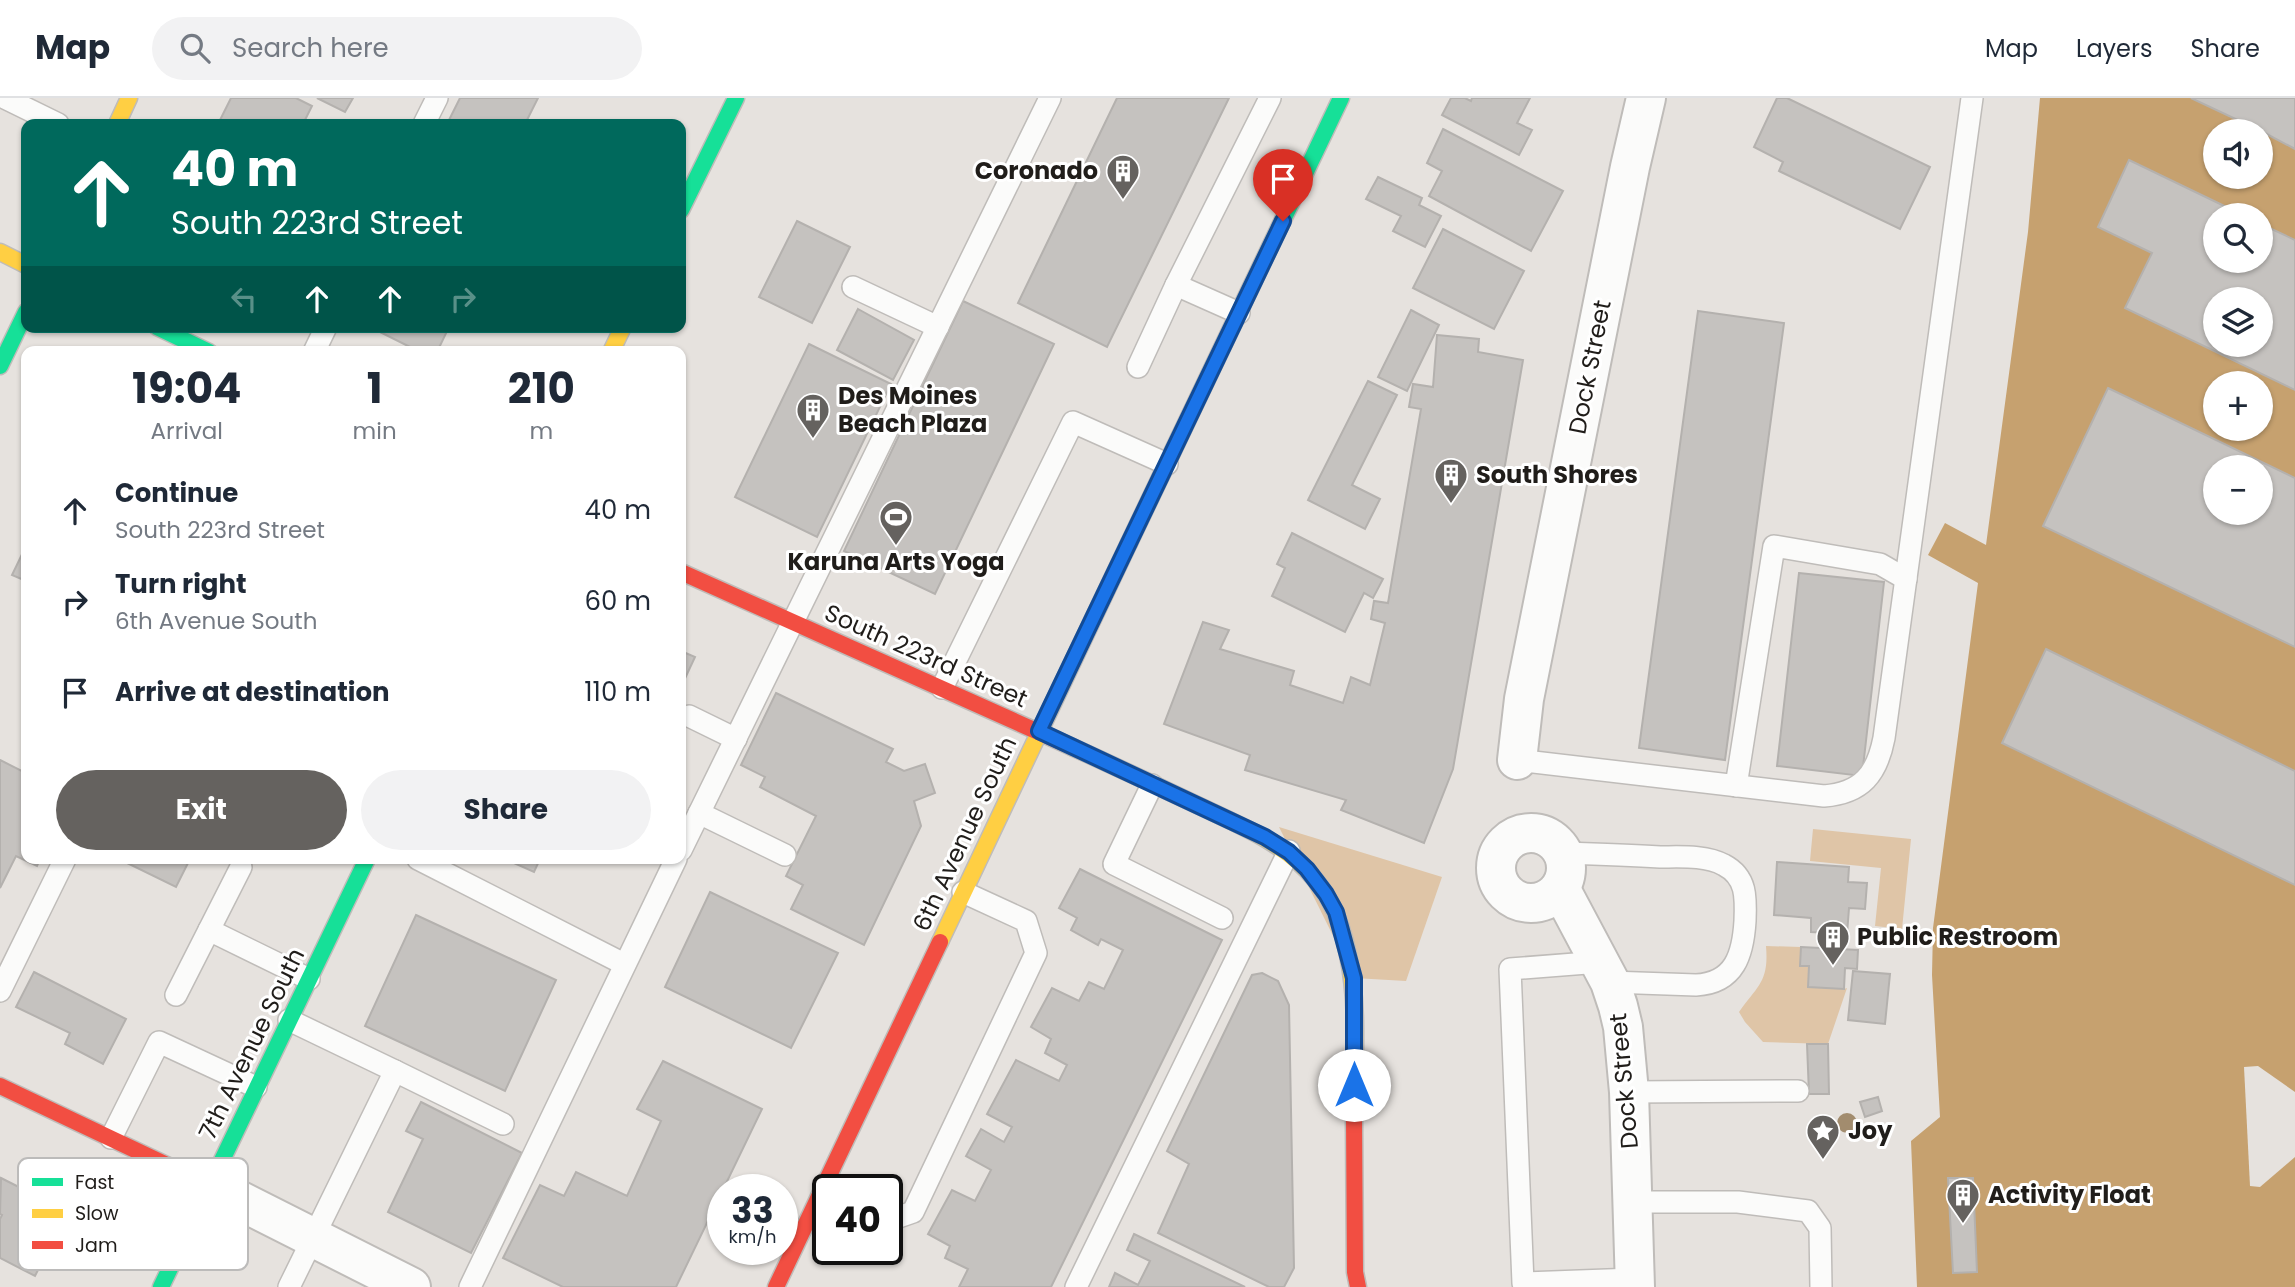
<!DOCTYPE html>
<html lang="en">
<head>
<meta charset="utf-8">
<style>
  body { margin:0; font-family:Poppins,sans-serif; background:#f2f2f3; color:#1f2937; height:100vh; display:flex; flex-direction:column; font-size:26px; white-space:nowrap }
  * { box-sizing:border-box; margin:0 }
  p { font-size:23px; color:#747a83 }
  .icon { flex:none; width:38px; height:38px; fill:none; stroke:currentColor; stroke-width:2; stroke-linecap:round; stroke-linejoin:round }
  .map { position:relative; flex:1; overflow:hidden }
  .panel { position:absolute; left:21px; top:248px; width:665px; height:518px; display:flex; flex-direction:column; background:#fff; border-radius:14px; box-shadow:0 2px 5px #0004 }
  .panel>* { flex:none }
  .hud { position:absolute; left:21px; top:21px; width:665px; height:214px; border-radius:14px; box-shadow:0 2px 5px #0004; background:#00695c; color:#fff; overflow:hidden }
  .fabs { position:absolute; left:2203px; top:21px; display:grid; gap:14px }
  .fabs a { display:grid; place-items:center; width:70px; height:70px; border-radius:50%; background:#fff; box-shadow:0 2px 5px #0004; font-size:35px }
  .speed { position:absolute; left:707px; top:1076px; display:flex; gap:14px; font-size:35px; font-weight:700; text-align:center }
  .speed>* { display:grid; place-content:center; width:91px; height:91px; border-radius:50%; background:#fff; box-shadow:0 2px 5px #0004; line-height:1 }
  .speed small { font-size:18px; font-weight:400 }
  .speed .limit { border:4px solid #111; border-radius:10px; background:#fff; color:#111 }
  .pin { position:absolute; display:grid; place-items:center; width:60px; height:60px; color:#fff; margin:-72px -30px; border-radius:50% 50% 50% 0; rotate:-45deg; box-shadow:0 0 7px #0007 }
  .pin .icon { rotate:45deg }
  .me { position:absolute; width:77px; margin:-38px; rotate:0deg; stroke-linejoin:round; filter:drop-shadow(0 0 5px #0008) }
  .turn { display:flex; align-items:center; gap:24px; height:147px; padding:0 35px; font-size:32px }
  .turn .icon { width:91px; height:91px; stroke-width:2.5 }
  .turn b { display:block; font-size:49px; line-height:60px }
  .lanes { display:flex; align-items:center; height:66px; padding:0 35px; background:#0003; justify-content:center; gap:35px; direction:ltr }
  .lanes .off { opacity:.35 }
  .eta { display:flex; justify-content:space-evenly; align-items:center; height:119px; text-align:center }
  .eta b { font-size:42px; font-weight:700; line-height:49px }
  .button { display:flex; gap:14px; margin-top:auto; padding:14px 35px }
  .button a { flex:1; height:80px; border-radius:42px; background:#65625f; color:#fff; font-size:28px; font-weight:700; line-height:80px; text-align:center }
  .button a+a { background:#f2f2f3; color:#1f2937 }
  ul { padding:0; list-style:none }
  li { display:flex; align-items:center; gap:21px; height:91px; padding:0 35px }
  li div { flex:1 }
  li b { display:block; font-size:26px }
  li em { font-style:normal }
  header { display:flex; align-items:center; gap:42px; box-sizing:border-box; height:98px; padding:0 35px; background:#fff; border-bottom:2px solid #e0e1e3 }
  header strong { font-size:33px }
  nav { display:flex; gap:38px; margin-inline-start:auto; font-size:24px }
  .search { width:490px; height:63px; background:#f2f2f3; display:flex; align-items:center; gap:18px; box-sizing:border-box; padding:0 24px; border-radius:38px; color:#747a83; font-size:26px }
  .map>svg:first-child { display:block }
  .green { fill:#dfc5a7 }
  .water { fill:#c6a16f; fill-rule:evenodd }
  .pier { fill:#e6e2de }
  .building { fill:#c5c2bf; stroke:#b4b1ae; stroke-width:2; fill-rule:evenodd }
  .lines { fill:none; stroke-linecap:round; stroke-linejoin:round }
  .lane-casing { stroke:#bfbcb9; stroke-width:24 }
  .street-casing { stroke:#bfbcb9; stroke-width:42 }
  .fast-casing { stroke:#bfbcb9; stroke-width:19 }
  .slow-casing { stroke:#bfbcb9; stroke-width:19 }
  .jam-casing { stroke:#bfbcb9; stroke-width:19 }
  .lane { stroke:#fbfbfa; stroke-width:21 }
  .street { stroke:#fbfbfa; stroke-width:38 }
  .fast { stroke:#16e098; stroke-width:16 }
  .slow { stroke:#ffcf43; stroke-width:16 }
  .jam { stroke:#f24e42; stroke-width:16 }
  .tree { fill:#a28c6e }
  .route-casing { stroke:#114b97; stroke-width:18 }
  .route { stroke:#1a73e8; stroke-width:12 }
  .labels { text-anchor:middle; stroke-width:6; stroke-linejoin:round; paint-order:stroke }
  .poi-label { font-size:24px; font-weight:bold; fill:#201d1a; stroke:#fff; text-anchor:start }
  .street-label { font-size:24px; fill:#201d1a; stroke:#fff }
  .key { fill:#fff; stroke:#bcbbba; stroke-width:2 }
  .key-label { font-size:19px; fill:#201d1a }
</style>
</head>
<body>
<header>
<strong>Map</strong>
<div class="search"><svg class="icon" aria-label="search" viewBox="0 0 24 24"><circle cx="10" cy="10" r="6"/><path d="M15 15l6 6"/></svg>Search here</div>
<nav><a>Map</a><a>Layers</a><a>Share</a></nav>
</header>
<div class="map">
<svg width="2295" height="1189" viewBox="0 0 2295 1189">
  <rect width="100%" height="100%" fill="#e6e2de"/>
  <g class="green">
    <polygon points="1279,729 1442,779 1406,883 1354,880"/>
    <polygon points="1813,731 1911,741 1902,831 1875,828 1881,770 1810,763"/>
    <path d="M 1766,848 L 1801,849 L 1800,867 L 1809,868 L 1844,891 L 1847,890 L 1828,946 L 1763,944 L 1745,924 L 1739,914 C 1758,887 1769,884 1766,848 Z"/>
  </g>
  <path class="water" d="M 2040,0 L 2295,0 L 2295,1189 L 1917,1189 L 1911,1043 L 1940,1019 L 1932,877 L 1933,830 L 1978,485 L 1928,457 L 1945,425 L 1986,447 L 2028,134 ZM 2216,33 L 2261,33 L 2261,79 L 2216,79 ZM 2216,117 L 2261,117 L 2261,163 L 2216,163 ZM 2216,201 L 2261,201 L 2261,247 L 2216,247 ZM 2216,285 L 2261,285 L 2261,331 L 2216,331 ZM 2216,369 L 2261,369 L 2261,415 L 2216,415 Z"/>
  <polygon class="pier" points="2258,968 2295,994 2295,1059 2260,1089 2250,1088 2244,969"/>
  <g class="building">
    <polygon points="231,0 296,0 312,8 303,26 218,26"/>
    <polygon points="317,0 353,0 345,14"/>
    <polygon points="460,0 538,0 525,26 447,26"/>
    <polygon points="1117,0 1229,0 1107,249 1018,205"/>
    <polygon points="1451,0 1465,0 1471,3 1472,0 1530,0 1517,25 1532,32 1519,57 1442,17"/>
    <polygon points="1777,0 1787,0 1930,69 1900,131 1779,73 1783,64 1754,49"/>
    <polygon points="2191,0 2295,0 2295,51 2261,33"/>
    <polygon points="1443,31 1563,93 1531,153 1429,98 1442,73 1427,65"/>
    <path d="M 2129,62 L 2243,117 L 2216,117 L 2216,163 L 2261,163 L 2261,126 L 2295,142 L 2295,292 L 2125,210 L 2152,155 L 2098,129 ZM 2216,201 L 2261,201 L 2261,247 L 2216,247 Z"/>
    <polygon points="1378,79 1422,100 1419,107 1441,118 1425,149 1393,133 1401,118 1366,101"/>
    <polygon points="797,123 850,149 812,225 759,199"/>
    <polygon points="1443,131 1524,173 1494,231 1413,190"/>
    <polygon points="963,203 1054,246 935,496 844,453"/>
    <polygon points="858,211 914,242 893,282 837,252"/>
    <polygon points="1411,212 1439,227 1407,293 1378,279"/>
    <polygon points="1698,213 1784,225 1725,662 1639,650"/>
    <polygon points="370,229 449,229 437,254 420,254"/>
    <polygon points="1437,237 1479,241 1478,254 1523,262 1453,671 1424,745 1341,712 1346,702 1245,672 1250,657 1164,626 1203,524 1229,532 1220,551 1294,573 1290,587 1343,605 1351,579 1370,587 1385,525 1371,521 1374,503 1388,505 1421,311 1409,309 1413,286 1433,289"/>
    <polygon points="809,246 891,286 817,439 735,399"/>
    <polygon points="1368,283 1397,297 1352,387 1380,401 1365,431 1308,402"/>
    <path d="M 2108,290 L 2295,380 L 2295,549 L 2043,428 ZM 2216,369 L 2261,369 L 2261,415 L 2216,415 Z"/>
    <polygon points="1292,435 1383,481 1373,500 1364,495 1345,534 1272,498 1285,470 1277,466"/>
    <polygon points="26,448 26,483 12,477"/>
    <polygon points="1799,475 1884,484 1862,678 1777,668"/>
    <polygon points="2046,551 2295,673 2295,787 2002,645"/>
    <polygon points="681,553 695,559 681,589"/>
    <polygon points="776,595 893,651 886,664 904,673 925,666 935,695 914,703 921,728 864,847 791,811 803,787 786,778 816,718 760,689 765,679 741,667"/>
    <polygon points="0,662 26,675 26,761 40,761 37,768 16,758 0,790"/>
    <polygon points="119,761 190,761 176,789"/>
    <polygon points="505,761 540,761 534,774"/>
    <polygon points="1777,764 1849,769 1848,784 1867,785 1865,811 1849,810 1847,836 1811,834 1811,820 1774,817"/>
    <polygon points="1080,771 1222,842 1051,1189 959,1189 968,1171 945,1160 950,1148 928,1136 952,1092 975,1103 991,1072 966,1058 981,1031 1004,1044 1012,1029 987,1016 1016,962 1059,983 1067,967 1045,955 1051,941 1031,929 1052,890 1079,903 1089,884 1104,891 1123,852 1101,841 1098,847 1071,832 1077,820 1059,810"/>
    <polygon points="710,794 838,855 791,950 665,889"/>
    <polygon points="416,817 556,882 505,993 365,928"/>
    <polygon points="1801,849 1858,852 1857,871 1845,870 1844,891 1808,889 1809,868 1800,868"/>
    <polygon points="1853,873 1890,876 1885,926 1848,922"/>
    <polygon points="34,874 126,921 103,966 65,946 70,935 16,909"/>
    <polygon points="1262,875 1278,883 1289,907 1294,1170 1284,1189 1269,1189 1158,1135 1189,1066 1167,1053 1252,877"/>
    <polygon points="1807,946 1828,946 1829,996 1809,996"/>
    <polygon points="663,963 762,1011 676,1189 563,1189 503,1160 540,1087 564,1098 576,1074 627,1098 661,1023 637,1011"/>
    <polygon points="1878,999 1882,1013 1865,1019 1860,1004"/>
    <polygon points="421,1004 522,1055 471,1155 388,1114 423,1041 406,1033"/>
    <polygon points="1,1080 88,1124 78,1146 56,1136 35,1178 0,1160 0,1121 2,1117 0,1116"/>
    <polygon points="1948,1080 1973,1080 1977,1174 1953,1175"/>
    <polygon points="1134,1136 1245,1189 1109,1189 1115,1175 1138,1187 1150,1163 1127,1152"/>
  </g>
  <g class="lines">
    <defs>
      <g id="lane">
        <polyline points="5,0 58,26"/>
        <polyline points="424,26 437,0"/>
        <polyline points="853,189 938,229"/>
        <polyline points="1239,215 1176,187 1270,0"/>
        <polyline points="314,254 326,229"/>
        <polyline points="1138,269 1176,187"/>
        <polyline points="942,590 1073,324 1167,366"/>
        <polyline points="689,618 736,641"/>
        <path d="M 1517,662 L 1824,698 C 1862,695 1877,676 1884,640 L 1972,0"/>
        <polyline points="1152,687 1114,766 1222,820"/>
        <polyline points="1736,688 1774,448 1880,466 1906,481"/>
        <polyline points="699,715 785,757"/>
        <polyline points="681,752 1050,0"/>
        <path d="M 1563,755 C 1596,756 1628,757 1660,759 C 1680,759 1706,757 1724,767 C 1747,779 1746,800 1745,823 C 1743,856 1735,885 1696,887 L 1610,884"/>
        <polyline points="418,761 624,866"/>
        <polyline points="209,832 241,769"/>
        <polyline points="1600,864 1510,871 1523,1185 1635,1181"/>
        <polyline points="0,893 65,761"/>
        <polyline points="176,897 209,832 309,881"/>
        <polyline points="289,922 395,973"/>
        <polyline points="1629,994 1798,993"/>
        <polyline points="111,1040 159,944 256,989"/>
        <polyline points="1632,1104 1738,1104 1808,1113 1820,1130 1821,1189"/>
        <polyline points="887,1120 890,1122 913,1114 1036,855 1026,823 963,794"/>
        <polyline points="289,1189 395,973 503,1026"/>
        <polyline points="470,1189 676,761"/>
        <polyline points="1076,1189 1289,753"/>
      </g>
      <g id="street">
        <polyline points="1517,662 1524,601 1630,69 1646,0"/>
        <circle cx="1531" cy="770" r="35"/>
        <polyline points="1560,790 1610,884 1618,908 1623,929 1629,994 1635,1189"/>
        <polyline points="209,1087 411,1189"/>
      </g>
      <g id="fast">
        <polyline points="681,112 736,0"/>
        <polyline points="157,229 209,254"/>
        <polyline points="0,268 26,214"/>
        <polyline points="1129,445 1341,0"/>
        <polyline points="161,1189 367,761"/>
      </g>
      <g id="slow">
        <polyline points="117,26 129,0"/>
        <polyline points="0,154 26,167"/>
        <polyline points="611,254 623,229"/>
        <path d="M 1072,649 C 1112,667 1153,686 1193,705 C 1271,742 1330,763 1348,857 C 1359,909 1354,964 1354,1017"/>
        <polyline points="940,844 1129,445"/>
      </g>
      <g id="jam">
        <polyline points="681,474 1072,649"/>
        <polyline points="0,988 209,1087"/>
        <polyline points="1354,1017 1355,1174 1358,1189"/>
        <polyline points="776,1189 940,844"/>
      </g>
    </defs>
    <use href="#lane" class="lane-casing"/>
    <use href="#street" class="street-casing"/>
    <use href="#fast" class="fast-casing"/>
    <use href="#slow" class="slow-casing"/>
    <use href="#jam" class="jam-casing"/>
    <use href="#lane" class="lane"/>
    <use href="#street" class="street"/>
    <use href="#fast" class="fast"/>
    <use href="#slow" class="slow"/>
    <use href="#jam" class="jam"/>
  </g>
  <circle class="tree" cx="1847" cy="1025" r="10"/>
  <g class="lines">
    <defs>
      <polyline id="route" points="1283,123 1039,633 1265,739 1289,754 1307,771 1326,796 1336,814 1354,880 1354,987"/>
    </defs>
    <use href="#route" class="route-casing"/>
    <use href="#route" class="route"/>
  </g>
  <defs>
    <symbol id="building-pin" viewBox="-11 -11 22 30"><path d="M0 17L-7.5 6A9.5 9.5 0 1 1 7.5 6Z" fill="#65625f" stroke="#fff"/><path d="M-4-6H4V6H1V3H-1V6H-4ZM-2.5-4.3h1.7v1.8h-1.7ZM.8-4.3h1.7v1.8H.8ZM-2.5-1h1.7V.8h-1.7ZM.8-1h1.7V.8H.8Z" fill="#fff"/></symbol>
    <symbol id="stadium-pin" viewBox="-11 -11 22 30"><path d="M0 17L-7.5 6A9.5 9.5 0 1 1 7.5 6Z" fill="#65625f" stroke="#fff"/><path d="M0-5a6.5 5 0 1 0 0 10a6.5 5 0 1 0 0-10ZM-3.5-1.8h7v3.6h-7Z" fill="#fff"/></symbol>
    <symbol id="sight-pin" viewBox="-11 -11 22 30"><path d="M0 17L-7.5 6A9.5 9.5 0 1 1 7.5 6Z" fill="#65625f" stroke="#fff"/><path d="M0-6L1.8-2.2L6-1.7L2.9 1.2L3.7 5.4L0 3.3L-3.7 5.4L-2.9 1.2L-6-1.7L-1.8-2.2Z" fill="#fff"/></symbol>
  </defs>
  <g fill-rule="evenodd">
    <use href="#building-pin" x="1104" y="54" width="38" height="52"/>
    <use href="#building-pin" x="794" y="293" width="38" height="52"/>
    <use href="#building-pin" x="1432" y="358" width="38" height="52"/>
    <use href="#stadium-pin" x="877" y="400" width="38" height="52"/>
    <use href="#building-pin" x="1814" y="820" width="38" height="52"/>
    <use href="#sight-pin" x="1804" y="1014" width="38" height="52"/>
    <use href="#building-pin" x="1944" y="1078" width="38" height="52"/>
  </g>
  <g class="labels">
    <g class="poi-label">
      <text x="1098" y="81" text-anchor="end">Coronado</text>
      <text x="838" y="306">Des Moines<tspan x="838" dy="28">Beach Plaza</tspan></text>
      <text x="1476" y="385">South Shores</text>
      <text x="896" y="472" text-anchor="middle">Karuna Arts Yoga</text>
      <text x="1857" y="847">Public Restroom</text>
      <text x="1848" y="1041">Joy</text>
      <text x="1988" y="1105">Activity Float</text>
    </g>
    <g class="street-label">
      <text transform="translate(1590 269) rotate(-79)" y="8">Dock Street</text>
      <text transform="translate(926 558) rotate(24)" y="8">South 223rd Street</text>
      <text transform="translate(965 736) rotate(-65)" y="8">6th Avenue South</text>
      <text transform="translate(252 946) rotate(-64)" y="8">7th Avenue South</text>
      <text transform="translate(1624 983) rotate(-95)" y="8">Dock Street</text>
    </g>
  </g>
  <rect x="18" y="1060" width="230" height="112" rx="10" class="key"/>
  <rect x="32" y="1080" width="31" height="8" fill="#16e098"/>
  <rect x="32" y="1111" width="31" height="9" fill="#ffcf43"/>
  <rect x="32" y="1143" width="31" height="8" fill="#f24e42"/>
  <g class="key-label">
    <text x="75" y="1091">Fast</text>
    <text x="75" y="1122">Slow</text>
    <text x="75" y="1154">Jam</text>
  </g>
</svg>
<div class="fabs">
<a><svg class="icon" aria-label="sound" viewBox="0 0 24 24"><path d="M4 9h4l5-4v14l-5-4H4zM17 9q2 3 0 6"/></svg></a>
<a><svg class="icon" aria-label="search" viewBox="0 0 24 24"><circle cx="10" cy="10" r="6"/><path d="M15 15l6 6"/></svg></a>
<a><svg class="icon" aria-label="layers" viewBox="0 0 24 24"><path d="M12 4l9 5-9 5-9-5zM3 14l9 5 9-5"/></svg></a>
<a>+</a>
<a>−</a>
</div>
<div class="speed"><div>33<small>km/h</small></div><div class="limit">40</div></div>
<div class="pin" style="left:1283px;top:123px;background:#d93025"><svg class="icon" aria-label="arrive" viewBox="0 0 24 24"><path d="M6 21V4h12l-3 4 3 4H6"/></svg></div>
<svg class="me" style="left:1354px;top:987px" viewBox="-20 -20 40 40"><circle r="19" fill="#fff"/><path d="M0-13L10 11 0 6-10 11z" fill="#1a73e8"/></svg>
<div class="hud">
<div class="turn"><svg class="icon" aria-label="ahead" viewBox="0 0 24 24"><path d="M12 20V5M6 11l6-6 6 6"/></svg><div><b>40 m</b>South 223rd Street</div></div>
<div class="lanes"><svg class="icon off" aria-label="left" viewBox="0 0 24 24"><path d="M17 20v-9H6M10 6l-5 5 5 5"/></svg><svg class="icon" aria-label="ahead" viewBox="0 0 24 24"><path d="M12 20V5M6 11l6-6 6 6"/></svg><svg class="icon" aria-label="ahead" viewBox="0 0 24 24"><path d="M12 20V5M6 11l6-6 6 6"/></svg><svg class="icon off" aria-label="right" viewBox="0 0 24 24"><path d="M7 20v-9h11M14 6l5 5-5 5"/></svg></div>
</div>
<section class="panel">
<div class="eta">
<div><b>19:04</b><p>Arrival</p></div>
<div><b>1</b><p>min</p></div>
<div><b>210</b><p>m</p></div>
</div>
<ul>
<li><svg class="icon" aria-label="ahead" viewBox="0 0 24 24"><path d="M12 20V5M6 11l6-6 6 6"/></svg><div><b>Continue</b><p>South 223rd Street</p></div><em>40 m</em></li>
<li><svg class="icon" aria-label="right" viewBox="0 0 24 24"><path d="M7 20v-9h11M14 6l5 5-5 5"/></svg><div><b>Turn right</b><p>6th Avenue South</p></div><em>60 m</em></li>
<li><svg class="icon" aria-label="arrive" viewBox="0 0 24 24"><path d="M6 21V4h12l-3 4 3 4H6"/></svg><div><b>Arrive at destination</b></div><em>110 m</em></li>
</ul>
<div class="button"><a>Exit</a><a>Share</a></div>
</section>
</div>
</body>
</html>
